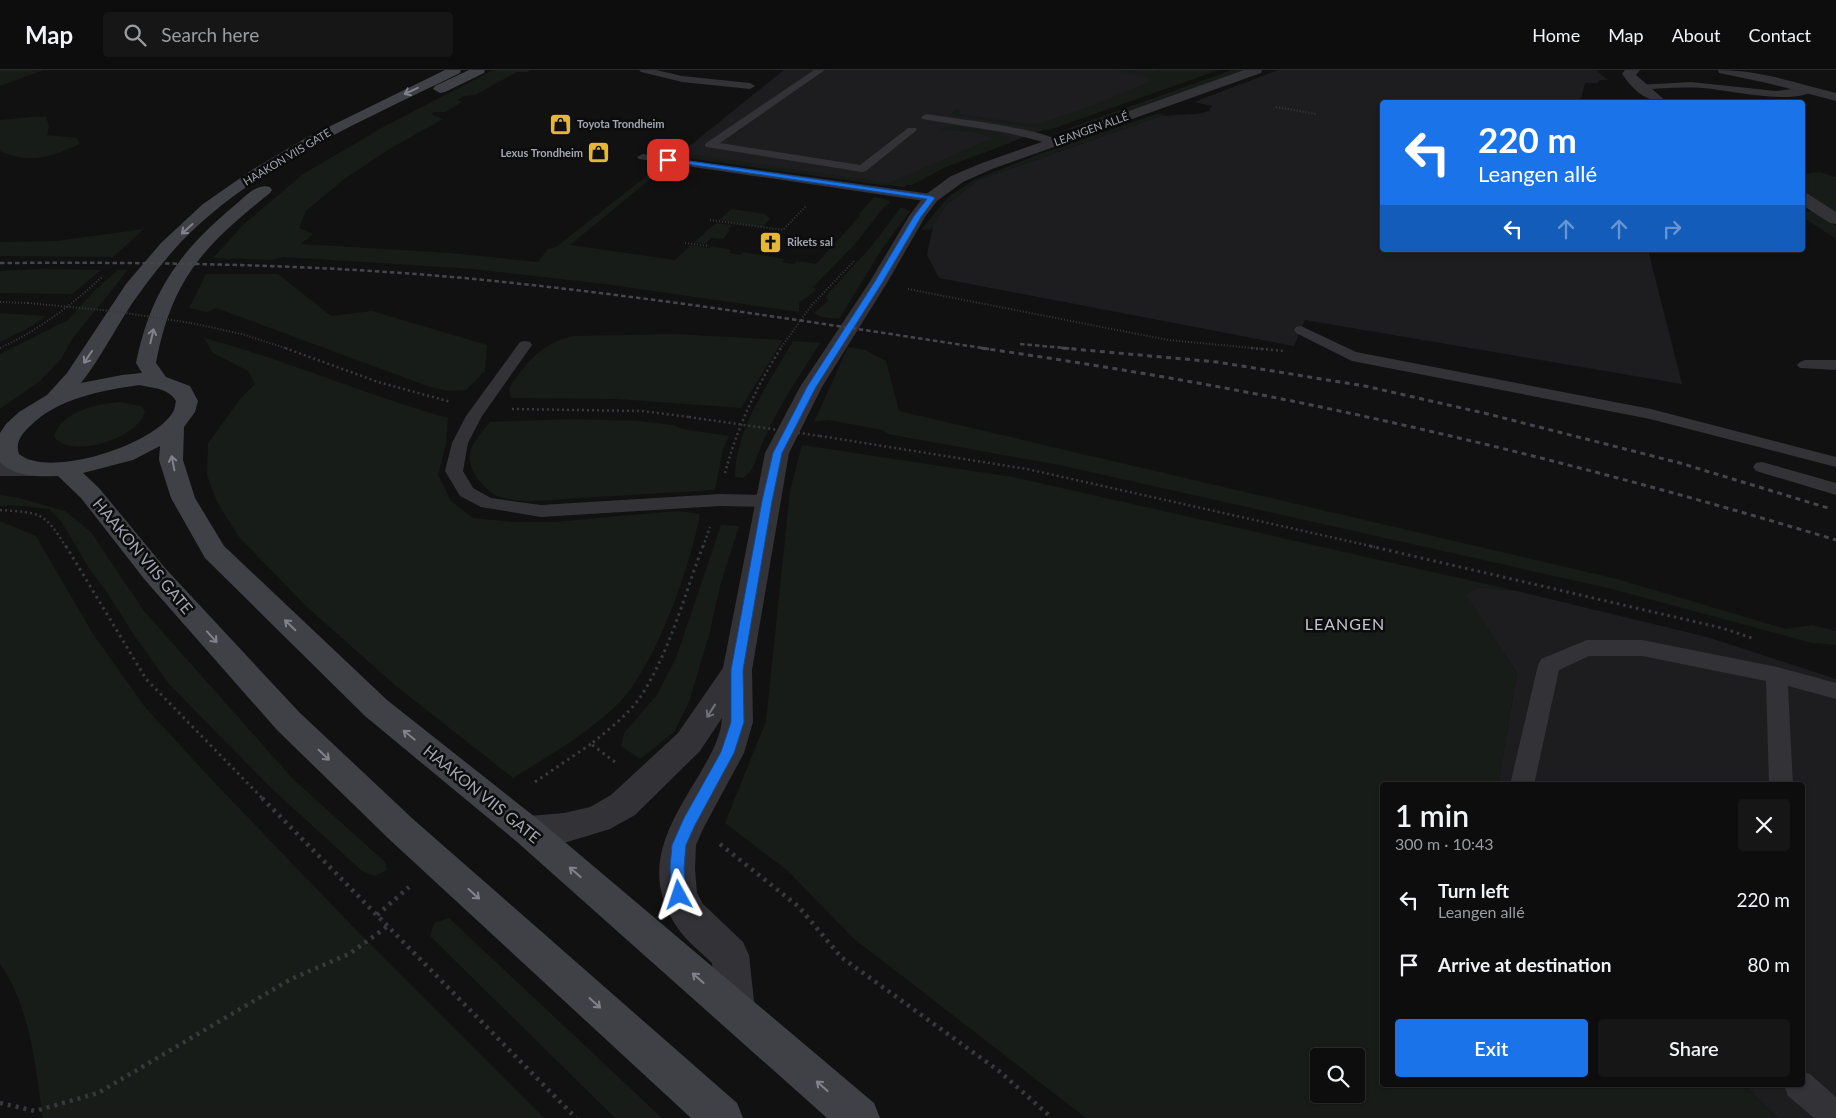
<!DOCTYPE html>
<html lang="en">
<head>
<meta charset="utf-8">
<style>
  body { margin:0; font-family:Lato,sans-serif; background:#161617; color:#f1f3f6; height:100vh; display:flex; flex-direction:column; font-size:19px; white-space:nowrap }
  * { box-sizing:border-box; margin:0 }
  p { font-size:16px; color:#9a9c9e }
  .icon { flex:none; width:28px; height:28px; fill:none; stroke:currentColor; stroke-width:2; stroke-linecap:round; stroke-linejoin:round }
  .map { position:relative; flex:1; overflow:hidden }
  .side { position:absolute; left:1380px; top:712px; width:425px; height:305px; display:flex; flex-direction:column; background:#0d0d0e; border-radius:5px; box-shadow:0 1px 4px #0004,0 0 0 1px #2d2d2e }
  .side>* { flex:none }
  .hud { position:absolute; left:1380px; top:30px; width:425px; height:152px; border-radius:5px; box-shadow:0 1px 4px #0004,0 0 0 1px #2d2d2e; background:#1a73e8; color:#fff; overflow:hidden }
  .tools { position:absolute; left:1310px; top:978px; display:grid; gap:10px }
  .tools a { display:grid; place-items:center; width:55px; height:55px; border-radius:5px; background:#0d0d0e; box-shadow:0 1px 4px #0004,0 0 0 1px #2d2d2e; font-size:25px }
  .pin { position:absolute; display:grid; place-items:center; width:42px; height:42px; color:#fff; margin:-21px; border-radius:10px; box-shadow:0 2px 8px #0006 }
  .me { position:absolute; width:55px; margin:-28px; rotate:355deg; stroke-linejoin:round; filter:drop-shadow(0 0 4px #0008) }
  .turn { display:flex; align-items:center; gap:18px; height:105px; padding:0 15px; font-size:22px }
  .turn .icon { width:65px; height:65px; stroke-width:2.5 }
  .turn b { display:block; font-size:35px; line-height:42px }
  .lanes { display:flex; align-items:center; height:48px; padding:0 15px; background:#0003; justify-content:center; gap:25px; direction:ltr }
  .lanes .off { opacity:.35 }
  .round { display:grid; place-items:center; flex:none; width:52px; height:52px; border-radius:5px; background:#161617 }
  .overview { display:flex; align-items:center; justify-content:space-between; height:85px; padding:0 15px }
  h1 { font-size:30px; font-weight:600; line-height:38px }
  .primary-button { display:flex; gap:10px; margin-top:auto; padding:10px 15px }
  .primary-button a { flex:1; height:58px; border-radius:5px; background:#1a73e8; color:#fff; font-size:20px; font-weight:600; line-height:58px; text-align:center }
  .primary-button a+a { background:#161617; color:#f1f3f6 }
  ul { padding:0; list-style:none }
  li { display:flex; align-items:center; gap:15px; height:65px; padding:0 15px }
  li div { flex:1 }
  li b { display:block; font-size:19px }
  li em { font-style:normal }
  header { display:flex; align-items:center; gap:30px; box-sizing:border-box; height:70px; padding:0 25px; background:#0d0d0e; border-bottom:1px solid #2d2d2e }
  header strong { font-size:24px }
  nav { display:flex; gap:28px; margin-inline-start:auto; font-size:18px }
  .search { width:350px; height:45px; background:#161617; display:flex; align-items:center; gap:12px; box-sizing:border-box; padding:0 18px; border-radius:5px; color:#9a9c9e; font-size:19px }
  .map>svg:first-child { display:block }
  .built { fill:#1d1d1f }
  .green { fill:#171c18; fill-rule:evenodd }
  .lines { fill:none; stroke-linecap:round; stroke-linejoin:round }
  .path-far3 { stroke:#38393d; stroke-width:2; stroke-dasharray:1 2; stroke-linecap:butt }
  .path-far2 { stroke:#38393d; stroke-width:2.5; stroke-dasharray:2 3; stroke-linecap:butt }
  .path-far1 { stroke:#38393d; stroke-width:3; stroke-dasharray:2.5 4; stroke-linecap:butt }
  .path { stroke:#38393d; stroke-width:4.5; stroke-dasharray:3 5; stroke-linecap:butt }
  .service { fill:#323237; fill-rule:evenodd }
  .minor { fill:#323237; fill-rule:evenodd }
  .tertiary { fill:#323237; fill-rule:evenodd }
  .secondary { fill:#404146; fill-rule:evenodd }
  .rail-far1 { stroke:#45464b; stroke-width:2.5; stroke-dasharray:4.5 3; stroke-linecap:butt }
  .rail { stroke:#45464b; stroke-width:3; stroke-dasharray:5 4.5; stroke-linecap:butt }
  .path-bridge-far1 { stroke:#38393d; stroke-width:2; stroke-dasharray:1 2; stroke-linecap:butt }
  .path-bridge { stroke:#38393d; stroke-width:2.5; stroke-dasharray:2 3; stroke-linecap:butt }
  .oneway { stroke:#80838c }
  .oneway2 { stroke:#70727b }
  .route { fill:#1a73e8; stroke:#114b97 }
  .labels { text-anchor:middle; stroke-width:5; stroke-linejoin:round; paint-order:stroke }
  .far-poi-label { font-size:11px; font-weight:bold; fill:#a3a6b2; stroke:#0c0c0d; text-anchor:start }
  .far-street-label { font-size:11px; fill:#a3a6b2; stroke:#0c0c0d }
  .near-street-label { font-size:16px; fill:#a3a6b2; stroke:#0c0c0d }
  .quarter-label { font-size:16px; letter-spacing:1px; fill:#c3c5ce; stroke:#0c0c0d }
</style>
</head>
<body>
<header>
<strong>Map</strong>
<div class="search"><svg class="icon" aria-label="search" viewBox="0 0 24 24"><circle cx="10" cy="10" r="6"/><path d="M15 15l6 6"/></svg>Search here</div>
<nav><a>Home</a><a>Map</a><a>About</a><a>Contact</a></nav>
</header>
<div class="map">
<svg width="1836" height="1048" viewBox="0 0 1836 1048">
  <rect width="100%" height="100%" fill="#111112"/>
  <g class="built">
    <polygon points="784,0 1204,0 914,108 904,117 677,86"/>
    <polygon points="1278,0 1596,0 1608,10 1600,10 1598,13 1585,13 1581,29 1602,32 1382,32 1382,180 1648,180 1682,314 1305,250 1294,276 939,208 927,185 933,155 947,134 978,110 1160,46 1196,44 1209,41 1212,36 1194,32"/>
    <polygon points="1478,517 1517,521 1707,567 1836,609 1836,1048 1778,1048 1744,1015 1802,1015 1802,715 1498,715 1517,603 1465,525"/>
  </g>
  <g class="green">
    <polygon points="0,0 44,0 0,16"/>
    <polygon points="493,0 531,0 527,2 517,2 475,25 464,26 457,30 462,32 445,42 433,42 432,45 443,49 391,78 343,110 306,141 299,158 313,164 301,174 451,183 538,192 548,179 556,177 658,97 664,98 570,175 675,190 691,175 710,178 712,176 731,180 729,183 740,185 743,182 785,189 782,192 794,194 797,191 816,194 860,146 859,144 874,127 888,130 890,133 885,136 854,175 813,217 816,220 799,233 799,242 605,214 473,199 284,187 270,190 213,188 244,154 303,104 385,56"/>
    <polygon points="1106,0 1157,2 1160,0 1219,0 1049,60 951,45 956,39 961,40 959,44 1030,54 1042,53 1097,34 1151,11 1148,7"/>
    <polygon points="1232,0 1245,0 1080,58 1064,60"/>
    <polygon points="1156,44 1166,44 978,110 947,134 930,160 921,160 948,127 974,110 1037,85"/>
    <path d="M 32,47 L 46,47 L 49,56 L 47,65 L 77,68 L 80,74 C 49,87 33,95 0,81 L 0,50 Z"/>
    <polygon points="957,56 998,62 1008,68 1010,73 946,97 912,115 881,115 687,88 697,85 889,113 993,68 968,61 939,60 945,57"/>
    <polygon points="1820,102 1836,107 1836,143 1807,126 1803,121 1803,104"/>
    <polygon points="901,137 910,141 882,179 839,249 821,247 814,243 828,231 826,226 870,178"/>
    <polygon points="731,139 765,144 770,149 762,157 719,150"/>
    <polygon points="1814,141 1836,156 1836,169 1803,147 1802,142"/>
    <polygon points="716,153 732,155 728,159 730,160 723,169 711,168 705,174 694,172"/>
    <polygon points="144,159 113,187 0,186 0,172 56,171"/>
    <polygon points="45,199 101,200 72,224 0,223 0,201"/>
    <polygon points="118,200 128,200 73,268 61,289 40,311 0,339 0,284 68,250 94,221"/>
    <polygon points="206,204 278,204 331,246 372,241 487,275 485,301 466,320 449,321 430,317 216,238 207,242 189,238"/>
    <polygon points="0,243 46,246 30,257 0,272"/>
    <path d="M 677,264 L 783,270 L 741,338 L 617,329 L 511,328 L 509,318 C 527,292 541,273 573,266 Z"/>
    <path d="M 204,268 C 287,290 365,325 448,348 L 446,374 L 438,405 L 451,431 L 473,448 L 512,452 L 554,452 L 677,441 L 700,444 C 690,497 661,578 629,621 C 603,655 550,685 513,708 L 396,616 L 307,537 L 239,467 L 217,432 L 207,405 L 208,373 L 241,328 L 255,314 L 248,301 L 213,283 Z"/>
    <path d="M 793,271 L 820,273 C 799,307 775,341 760,379 C 755,391 754,401 743,408 L 735,407 C 736,357 769,313 793,271 Z"/>
    <polygon points="848,277 865,280 886,291 899,341 1617,509 1786,559 1812,555 1836,561 1836,575 1812,573 1608,518 1064,396 888,364 883,360 829,350 814,352"/>
    <path d="M 120,332 L 141,336 L 145,341 C 140,368 69,391 54,366 C 62,341 97,334 120,332 Z"/>
    <path d="M 571,349 L 637,351 L 673,355 L 682,359 L 729,366 L 723,379 L 715,420 C 670,423 626,425 581,428 C 555,429 523,435 497,426 C 490,423 482,414 477,408 C 461,384 474,371 490,352 Z"/>
    <path d="M 802,375 L 1013,407 L 1517,521 L 1478,517 L 1466,525 L 1517,603 L 1498,715 L 1382,715 L 1382,1015 L 1744,1015 L 1778,1048 L 1086,1048 L 853,868 L 788,801 L 725,753 L 766,651 L 790,421 ZM 1356,986 L 1356,1024 L 1319,1024 L 1319,986 Z"/>
    <polygon points="0,425 19,428 65,441 91,462 144,541 293,709 385,792 387,800 375,806 362,801 270,717 169,614 136,568 104,518 90,500 61,451 49,439 10,435 0,436"/>
    <path d="M 0,451 L 36,466 L 93,564 L 120,602 L 145,637 L 213,711 L 362,866 L 544,1048 L 43,1048 C 35,997 31,938 0,894 Z"/>
    <polygon points="721,455 739,456 720,516 709,565 689,632 674,662 640,689 621,676 624,663 657,625 676,588"/>
    <polygon points="449,848 662,1048 615,1048 430,866 434,853"/>
  </g>
  <g class="lines">
    <g class="path-far3">
      <polyline points="1276,37 1316,44"/>
      <polyline points="710,150 783,160 806,136"/>
      <polyline points="685,173 709,176"/>
      <polyline points="908,219 1168,270 1264,279"/>
      <polyline points="0,232 28,233"/>
      <polyline points="191,253 242,264 288,279"/>
      <path d="M 0,278 C 39,260 72,235 103,206"/>
      <polyline points="780,279 811,236 855,190"/>
    </g>
    <g class="path-far2">
      <polyline points="285,278 378,312 451,332"/>
      <polyline points="1251,278 1284,281"/>
      <polyline points="512,339 642,341 689,347"/>
      <polyline points="820,366 1027,399 1375,477"/>
      <path d="M 725,403 C 737,358 756,317 781,278"/>
      <path d="M 0,440 C 40,443 44,441 66,477"/>
      <polyline points="703,477 710,457"/>
    </g>
    <g class="path-far1">
      <polyline points="66,476 146,609 263,729"/>
      <polyline points="1370,476 1722,558 1752,568"/>
      <path d="M 615,692 L 591,674 C 608,660 628,645 641,626 C 670,581 684,526 703,476"/>
      <polyline points="535,712 591,674"/>
    </g>
    <g class="path">
      <polyline points="262,728 576,1048"/>
      <polyline points="720,774 799,837 841,887 999,1001 1052,1048"/>
      <polyline points="377,845 409,817"/>
      <polyline points="0,1033 35,1041 98,1023 291,909 349,884 388,856"/>
    </g>
    <g class="service">
      <polygon points="639,0 656,0 682,6 750,13 755,16 750,19 682,12 641,2"/>
      <polygon points="814,0 825,0 720,73 860,95 908,58 916,58 917,60 866,101 862,102 706,77 705,75 706,73"/>
      <path d="M 1691,12 L 1776,21 L 1809,17 L 1814,20 C 1795,36 1728,20 1703,18 C 1682,17 1661,18 1640,20 L 1635,17 L 1637,15 Z"/>
      <path d="M 926,44 C 950,48 1047,59 1060,72 L 1055,75 L 1008,63 L 922,49 L 921,47 Z"/>
      <polygon points="643,84 931,124 937,128 931,132 639,89 637,87"/>
      <polygon points="1301,256 1356,282 1651,339 1836,387 1836,397 1650,349 1352,291 1296,263 1294,260 1296,257"/>
      <polygon points="525,271 530,272 532,275 482,346 468,373 463,401 473,418 491,428 541,435 720,424 767,425 773,427 776,431 773,435 767,437 720,436 541,447 481,437 460,426 445,401 452,373 466,346 520,272"/>
      <polygon points="1805,290 1836,290 1836,300 1800,298 1797,295 1800,292"/>
      <polygon points="1762,392 1836,413 1836,425 1756,401 1753,397 1756,393"/>
      <polygon points="1587,570 1642,570 1777,597 1836,613 1836,629 1788,616 1793,715 1769,715 1766,611 1642,586 1589,586 1559,600 1534,715 1510,715 1538,595 1541,589"/>
      <polygon points="1802,1001 1810,1004 1836,1027 1836,1048 1814,1048 1788,1026 1784,1015 1802,1015"/>
    </g>
    <g class="minor">
      <path d="M 1625,0 L 1640,0 L 1636,5 L 1667,32 C 1646,32 1634,21 1622,4 Z"/>
      <polygon points="1802,122 1808,124 1836,142 1836,154 1830,153 1802,135"/>
    </g>
    <g class="tertiary">
      <path d="M 1244,0 L 1262,0 L 1261,3 L 992,99 L 963,112 L 937,131 L 925,147 L 887,213 L 822,317 L 789,383 L 752,600 L 753,652 L 744,683 L 704,757 L 696,775 L 695,799 L 697,823 L 703,834 L 743,872 L 749,885 L 755,940 L 749,954 L 735,959 L 721,954 L 715,940 L 712,893 C 701,882 685,870 677,857 C 639,800 669,755 699,705 C 709,688 721,668 722,648 L 700,681 L 635,745 L 610,759 L 564,773 L 528,776 L 516,771 L 511,761 L 516,751 L 528,746 L 564,743 L 590,737 L 611,725 L 678,663 L 723,598 L 765,383 L 800,317 L 869,213 L 909,146 L 925,125 L 951,106 L 982,93 Z"/>
      <path d="M 1718,0 C 1758,0 1797,13 1836,23 L 1836,31 L 1767,13 L 1719,3 Z"/>
      <polygon points="0,392 37,392 45,394 49,399 45,404 37,406 0,406"/>
    </g>
    <g class="secondary">
      <path d="M 445,0 L 461,0 L 460,3 C 365,50 242,101 172,182 C 161,195 150,208 141,221 C 119,250 104,284 81,313 L 122,305 L 142,303 L 136,293 C 151,221 179,182 235,135 C 245,127 256,113 270,117 L 272,120 L 270,123 C 204,176 172,208 156,293 L 166,307 L 190,316 L 198,331 L 195,342 L 184,357 L 183,390 L 195,428 L 224,476 L 387,630 L 540,751 L 874,1033 L 880,1048 L 827,1048 L 516,771 L 365,646 L 205,488 L 171,428 L 159,390 L 160,376 L 133,390 L 83,403 L 99,418 L 165,498 L 299,642 L 414,750 L 737,1033 L 743,1048 L 691,1048 L 390,770 L 277,660 L 145,510 L 81,428 L 58,406 C 40,407 14,407 0,392 L 0,363 L 6,354 L 19,342 L 47,325 L 67,303 L 126,214 L 161,173 L 203,134 L 252,100 L 306,68 ZM 139,315 C 152,318 169,318 176,331 C 175,334 175,339 173,342 C 154,375 49,409 19,384 C 15,373 21,365 29,357 C 58,328 100,321 139,315 Z"/>
      <polygon points="469,0 485,0 484,3 445,22 440,23 433,19 435,16"/>
    </g>
    <g class="rail-far1">
      <path d="M 0,193 C 158,192 317,194 474,209 C 647,226 818,253 989,279"/>
      <polyline points="1020,274 1076,279"/>
    </g>
    <g class="rail">
      <path d="M 981,278 C 1078,292 1175,308 1272,327 C 1462,365 1650,414 1836,470"/>
      <polyline points="1062,278 1217,292 1365,316 1488,344 1680,393 1828,438"/>
    </g>
    <polyline class="path-bridge-far1" points="28,233 112,241 191,253"/>
    <polyline class="path-bridge" points="689,347 820,366"/>
  </g>
  <defs><path id="oneway-shaft" d="M-6 0H5M1.5-3L5.5 0L1.5 3" fill="none" stroke-width="1.6" stroke-linecap="round" stroke-linejoin="round" transform="scale(1.25)"/></defs>
  <g class="oneway">
    <use href="#oneway-shaft" transform="translate(411 21) rotate(155)"/>
    <use href="#oneway-shaft" transform="translate(187 159) rotate(138)"/>
    <use href="#oneway-shaft" transform="translate(152 266) rotate(-77)"/>
    <use href="#oneway-shaft" transform="translate(88 287) rotate(124)"/>
    <use href="#oneway-shaft" transform="translate(173 393) rotate(-101)"/>
    <use href="#oneway-shaft" transform="translate(290 555) rotate(-136)"/>
    <use href="#oneway-shaft" transform="translate(212 567) rotate(48)"/>
    <use href="#oneway-shaft" transform="translate(409 665) rotate(-141)"/>
    <use href="#oneway-shaft" transform="translate(324 685) rotate(44)"/>
    <use href="#oneway-shaft" transform="translate(575 802) rotate(-139)"/>
    <use href="#oneway-shaft" transform="translate(474 824) rotate(42)"/>
    <use href="#oneway-shaft" transform="translate(698 908) rotate(-139)"/>
    <use href="#oneway-shaft" transform="translate(595 933) rotate(42)"/>
    <use href="#oneway-shaft" transform="translate(822 1016) rotate(-139)"/>
  </g>
  <use class="oneway2" href="#oneway-shaft" transform="translate(711 641) rotate(122)"/>
  <polygon class="route" points="668,88 931,126 935,128 921,147 882,213 816,317 782,383 772,431 743,600 744,652 734,683 695,755 686,775 684,798 686,825 684,830 679,832 674,830 672,825 670,798 672,775 684,748 721,682 731,652 731,600 762,431 773,383 807,317 874,213 914,146 927,129 666,91 666,89"/>
  <defs>
    <symbol id="shop-square" viewBox="-11 -11 22 22"><rect x="-9" y="-9" width="18" height="18" rx="4" fill="#e5b735" stroke="#0c0c0d"/><path d="M-5-2.5h2.3a2.7 3.5 0 0 1 5.4 0H5L5.5 6h-11ZM-1.5-2.5h3a1.5 2.3 0 0 0-3 0Z" fill="#111"/></symbol>
    <symbol id="church-square" viewBox="-11 -11 22 22"><rect x="-9" y="-9" width="18" height="18" rx="4" fill="#e5b735" stroke="#0c0c0d"/><path d="M-1.2-6h2.4v3.5h3.3v2.4h-3.3V6h-2.4V-.1h-3.3v-2.4h3.3Z" fill="#111"/></symbol>
  </defs>
  <g fill-rule="evenodd">
    <use href="#shop-square" x="548" y="42" width="25" height="25"/>
    <use href="#shop-square" x="586" y="70" width="25" height="25"/>
    <use href="#church-square" x="758" y="160" width="25" height="25"/>
  </g>
  <g class="labels">
    <g class="far-poi-label">
      <text x="577" y="58">Toyota Trondheim</text>
      <text x="583" y="87" text-anchor="end">Lexus Trondheim</text>
      <text x="787" y="176">Rikets sal</text>
    </g>
    <g class="far-street-label">
      <text transform="translate(1091 59) rotate(-20)" y="4">LEANGEN ALLÉ</text>
      <text transform="translate(287 87) rotate(-31)" y="4">HAAKON VIIS GATE</text>
    </g>
    <g class="near-street-label">
      <text transform="translate(143 486) rotate(50)" y="6">HAAKON VIIS GATE</text>
      <text transform="translate(482 724) rotate(39)" y="6">HAAKON VIIS GATE</text>
    </g>
    <g class="quarter-label">
      <text x="1345" y="560">LEANGEN</text>
    </g>
  </g>
</svg>
<div class="tools">
<a><svg class="icon" aria-label="search" viewBox="0 0 24 24"><circle cx="10" cy="10" r="6"/><path d="M15 15l6 6"/></svg></a>
</div>
<div class="pin" style="left:668px;top:90px;background:#d93025"><svg class="icon" aria-label="arrive" viewBox="0 0 24 24"><path d="M6 21V4h12l-3 4 3 4H6"/></svg></div>
<svg class="me" style="left:679px;top:825px" viewBox="-20 -20 40 40"><path d="M0-17L14 15 0 8-14 15z" fill="#1a73e8" stroke="#fff" stroke-width="4"/></svg>
<div class="hud">
<div class="turn"><svg class="icon" aria-label="left" viewBox="0 0 24 24"><path d="M17 20v-9H6M10 6l-5 5 5 5"/></svg><div><b>220 m</b>Leangen allé</div></div>
<div class="lanes"><svg class="icon" aria-label="left" viewBox="0 0 24 24"><path d="M17 20v-9H6M10 6l-5 5 5 5"/></svg><svg class="icon off" aria-label="ahead" viewBox="0 0 24 24"><path d="M12 20V5M6 11l6-6 6 6"/></svg><svg class="icon off" aria-label="ahead" viewBox="0 0 24 24"><path d="M12 20V5M6 11l6-6 6 6"/></svg><svg class="icon off" aria-label="right" viewBox="0 0 24 24"><path d="M7 20v-9h11M14 6l5 5-5 5"/></svg></div>
</div>
<section class="side">
<div class="overview"><div><h1>1 min</h1><p>300 m · 10:43</p></div><a class="round"><svg class="icon" aria-label="close" viewBox="0 0 24 24"><path d="M6 6l12 12M18 6L6 18"/></svg></a></div>
<ul>
<li><svg class="icon" aria-label="left" viewBox="0 0 24 24"><path d="M17 20v-9H6M10 6l-5 5 5 5"/></svg><div><b>Turn left</b><p>Leangen allé</p></div><em>220 m</em></li>
<li><svg class="icon" aria-label="arrive" viewBox="0 0 24 24"><path d="M6 21V4h12l-3 4 3 4H6"/></svg><div><b>Arrive at destination</b></div><em>80 m</em></li>
</ul>
<div class="primary-button"><a>Exit</a><a>Share</a></div>
</section>
</div>
</body>
</html>
